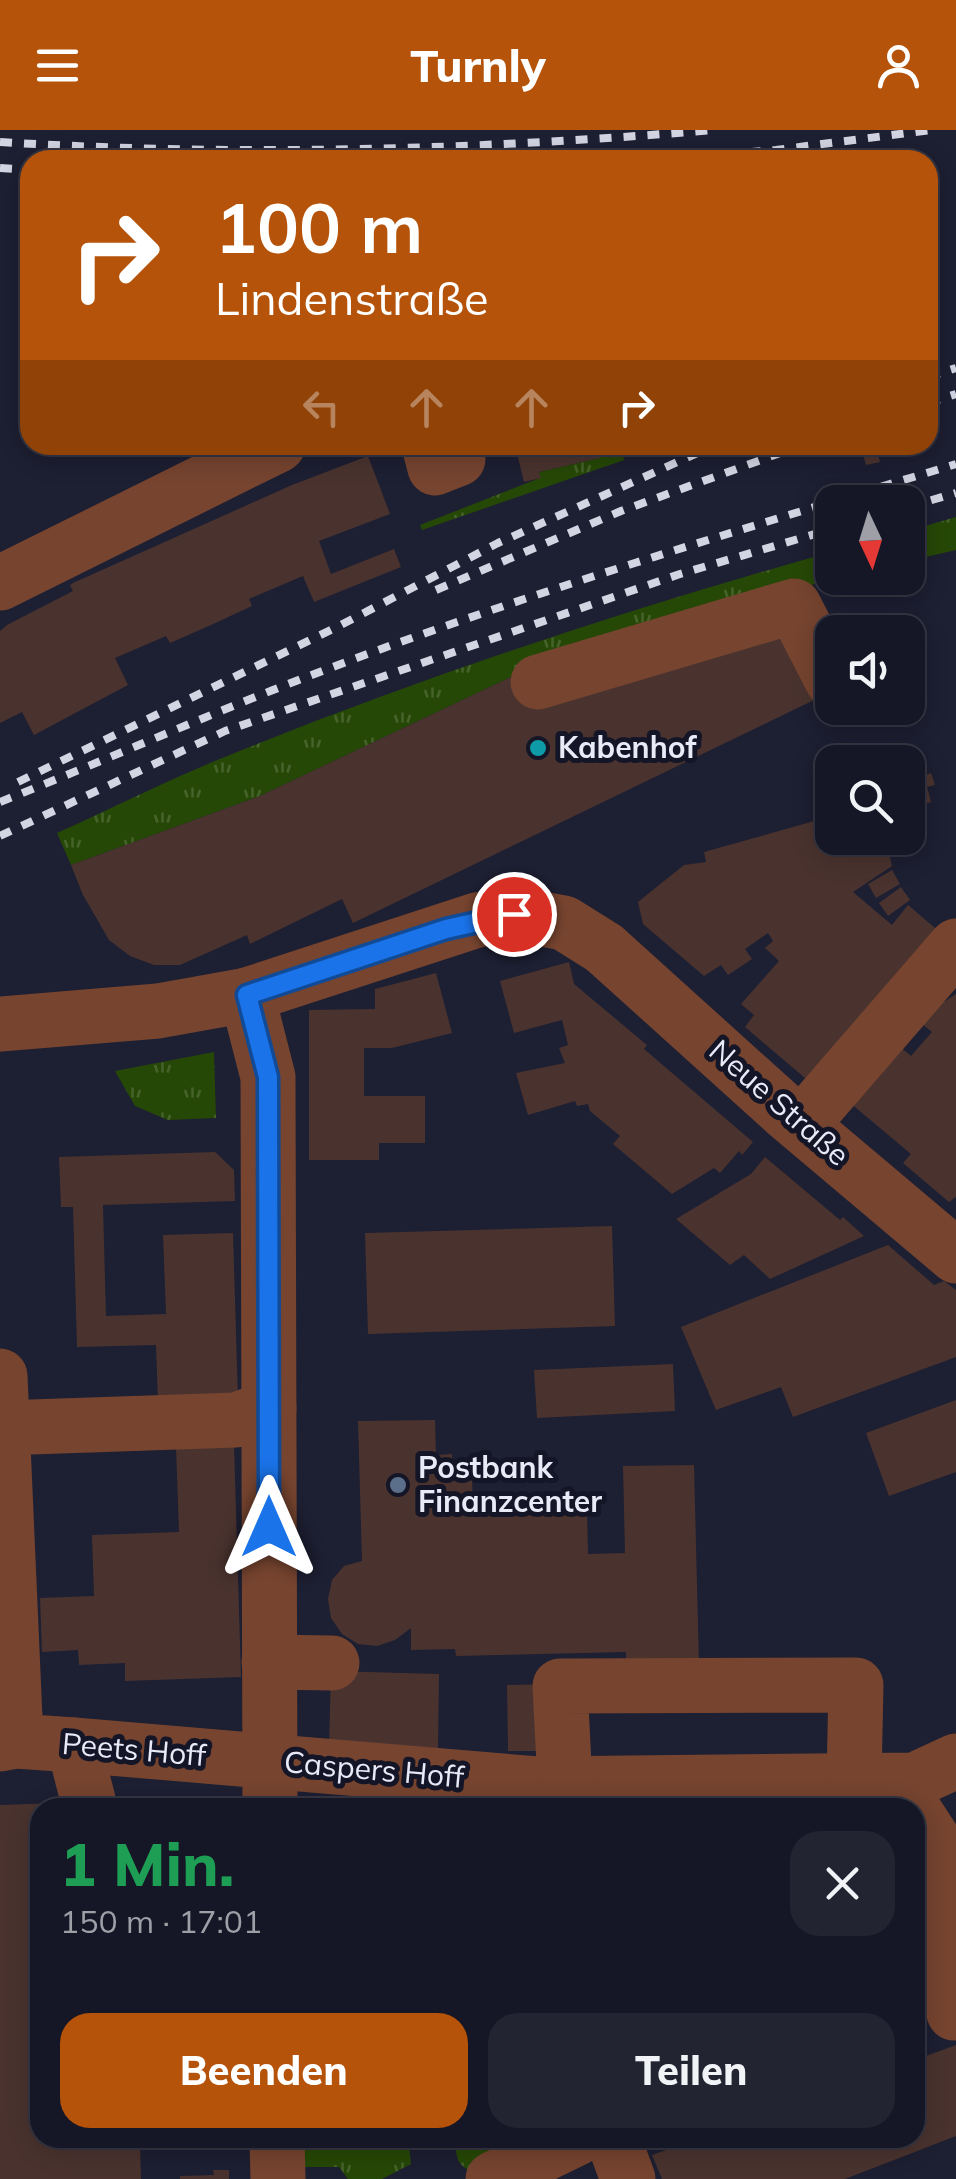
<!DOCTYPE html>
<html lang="de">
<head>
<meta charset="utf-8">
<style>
  body { margin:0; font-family:Mulish,sans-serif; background:#232432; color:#f1f3f6; height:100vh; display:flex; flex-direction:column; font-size:38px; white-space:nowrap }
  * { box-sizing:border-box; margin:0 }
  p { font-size:32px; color:#9e9fa7 }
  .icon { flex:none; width:55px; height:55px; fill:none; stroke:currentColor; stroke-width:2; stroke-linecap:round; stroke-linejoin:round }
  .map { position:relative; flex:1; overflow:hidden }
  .panel { position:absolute; left:30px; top:1668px; width:895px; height:350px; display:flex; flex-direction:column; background:#161726; border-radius:30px; box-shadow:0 5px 25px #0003,0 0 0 2px #353643 }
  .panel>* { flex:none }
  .guide { position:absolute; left:20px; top:20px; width:918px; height:305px; border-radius:30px; box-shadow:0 5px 25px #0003,0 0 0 2px #353643; background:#b45309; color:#fff; overflow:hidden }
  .needle { width:65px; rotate:176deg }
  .tools { position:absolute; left:815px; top:355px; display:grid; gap:20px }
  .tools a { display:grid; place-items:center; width:110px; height:110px; border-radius:20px; background:#161726; box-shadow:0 5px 25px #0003,0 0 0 2px #353643; font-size:50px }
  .pin { position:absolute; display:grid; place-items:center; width:85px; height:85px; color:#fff; margin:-42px; border:5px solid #fff; border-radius:50%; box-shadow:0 2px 10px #0007 }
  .me { position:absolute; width:110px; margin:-55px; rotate:0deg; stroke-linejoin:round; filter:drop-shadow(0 0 8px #0008) }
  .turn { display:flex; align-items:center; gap:35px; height:210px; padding:0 30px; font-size:45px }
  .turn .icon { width:130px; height:130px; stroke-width:2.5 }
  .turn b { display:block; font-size:70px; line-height:85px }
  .lanes { display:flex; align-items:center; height:95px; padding:0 30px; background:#0003; justify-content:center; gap:50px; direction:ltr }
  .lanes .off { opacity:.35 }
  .round { display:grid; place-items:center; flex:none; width:105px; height:105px; border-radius:30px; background:#232432 }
  .overview { display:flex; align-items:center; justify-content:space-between; height:170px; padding:0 30px }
  h1 { font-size:60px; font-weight:800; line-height:75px; color:#1e9e55 }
  .button { display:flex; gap:20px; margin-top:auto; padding:20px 30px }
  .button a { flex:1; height:115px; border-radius:30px; background:#b45309; color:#fff; font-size:40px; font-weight:800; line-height:115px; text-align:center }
  .button a+a { background:#232432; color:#f1f3f6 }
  header { display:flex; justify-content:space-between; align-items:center; height:130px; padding:0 30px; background:#b45309; color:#fff; font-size:45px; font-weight:800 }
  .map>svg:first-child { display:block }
  .grass { fill:url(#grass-tufts) }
  .building { fill:#4a332f }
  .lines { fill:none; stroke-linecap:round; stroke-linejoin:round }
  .minor { stroke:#76442f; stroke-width:55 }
  .rail { stroke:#d3d5e3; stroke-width:8; stroke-dasharray:12 12; stroke-linecap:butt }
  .route-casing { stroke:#114b97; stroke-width:25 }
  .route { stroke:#1a73e8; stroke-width:18 }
  .culture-dot { fill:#0f9aa8; stroke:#141627; stroke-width:4 }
  .service-dot { fill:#5c6f8a; stroke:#141627; stroke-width:4 }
  .labels { text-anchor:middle; stroke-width:10; stroke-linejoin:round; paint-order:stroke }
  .poi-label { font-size:30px; font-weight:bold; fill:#e8eaf7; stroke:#141627; text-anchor:start }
  .street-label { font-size:30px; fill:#e8eaf7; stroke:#141627 }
</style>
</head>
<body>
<header><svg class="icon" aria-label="menu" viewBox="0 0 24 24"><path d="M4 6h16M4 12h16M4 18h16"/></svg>Turnly<svg class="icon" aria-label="person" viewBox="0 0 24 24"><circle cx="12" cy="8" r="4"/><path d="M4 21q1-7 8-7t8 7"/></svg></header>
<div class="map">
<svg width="956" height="2049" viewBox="0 0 956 2049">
  <defs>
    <pattern id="grass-tufts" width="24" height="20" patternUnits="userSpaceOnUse" patternTransform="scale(2.5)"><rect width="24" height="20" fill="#264806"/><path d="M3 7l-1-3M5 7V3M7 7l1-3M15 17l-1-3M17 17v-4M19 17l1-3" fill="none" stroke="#46632b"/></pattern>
  </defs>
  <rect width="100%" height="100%" fill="#1d1f32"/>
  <g class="grass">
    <polygon points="597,315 622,315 624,330 422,400 420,395 540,348 539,342 599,328"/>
    <polygon points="956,387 956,420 908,431 908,401"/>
    <path d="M 832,422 L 832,448 L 841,448 L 764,466 L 511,547 L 260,666 L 71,735 L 57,703 C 117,676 176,646 237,622 C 431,544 631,478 832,422 Z"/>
    <polygon points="214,922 216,988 168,990 135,976 115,941"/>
    <polygon points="304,2008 408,2008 411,2034 382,2049 348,2049 339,2037 304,2037"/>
    <path d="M 463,2008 L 488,2008 L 494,2016 L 494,2026 L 473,2042 C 461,2037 457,2032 456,2020 Z"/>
  </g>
  <g class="building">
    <polygon points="515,315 597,315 600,328 539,342 541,348 524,352"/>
    <polygon points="876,317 880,332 866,335 862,320"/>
    <polygon points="368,326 390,384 319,411 331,444 394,419 401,437 314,472 303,446 249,469 252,476 211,495 170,513 166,506 115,528 128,555 34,605 22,582 0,593 0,501 7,495 73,461 70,455 73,453 292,355"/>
    <polygon points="912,443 916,459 902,462 898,448 908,448"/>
    <polygon points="764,466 814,570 353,793 342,769 250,814 247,805 180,835 154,835 130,826 109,810 83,765 71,735 260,666 511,547"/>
    <polygon points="931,643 935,655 927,657 931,672 908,678 908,653"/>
    <polygon points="832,686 832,708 885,708 892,736 853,762 892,795 908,775 948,809 818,959 745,897 754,885 741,874 779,831 765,818 773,811 768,803 745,819 752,829 728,845 721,835 704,846 643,794 638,772 684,735 706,732 704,722"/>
    <polygon points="892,740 900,754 876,768 868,754"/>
    <polygon points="901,757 910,770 888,786 879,773"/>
    <polygon points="569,832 574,854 647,915 644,919 753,1012 742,1025 739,1021 720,1043 714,1038 672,1064 613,1014 620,1006 590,981 588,974 577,976 575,971 528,985 516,943 565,933 559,918 568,915 562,890 514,903 500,851"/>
    <polygon points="436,843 452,903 392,918 364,918 364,966 425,966 425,1013 379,1013 379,1030 309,1030 309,880 375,879 375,859"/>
    <polygon points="956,864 956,1067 949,1072 903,1033 911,1024 849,972 886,905 911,926 932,902 922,894 936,877"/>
    <polygon points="215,1022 234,1040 235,1071 103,1075 106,1186 166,1184 163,1105 233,1103 238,1270 158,1272 156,1215 77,1217 73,1077 61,1077 59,1027"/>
    <polygon points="765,1027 840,1090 843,1087 864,1106 770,1149 744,1125 730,1135 676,1089 751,1044"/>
    <polygon points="612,1096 615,1196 368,1204 365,1103"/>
    <polygon points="888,1115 934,1155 944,1151 956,1160 956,1227 793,1287 781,1257 716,1280 681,1197"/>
    <polygon points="673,1234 675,1281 537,1288 534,1240"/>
    <polygon points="956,1270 956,1342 889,1366 866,1303"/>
    <polygon points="435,1290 436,1325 452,1324 452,1344 472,1343 473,1383 587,1380 588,1424 625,1423 623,1336 694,1335 699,1535 626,1536 626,1522 456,1526 455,1519 411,1520 411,1498 395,1510 377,1516 358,1514 342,1504 331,1488 328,1469 332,1450 344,1436 362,1431 358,1291"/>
    <polygon points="234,1315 241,1547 125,1551 125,1533 79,1535 78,1520 42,1522 40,1468 94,1466 92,1405 179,1402 176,1317"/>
    <polygon points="331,1541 439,1544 438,1619 329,1616"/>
    <polygon points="556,1554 537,1621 508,1621 507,1555"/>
    <polygon points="224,1667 224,1678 40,1678 40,2008 112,2008 112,2015 140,2014 141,2049 0,2049 0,1675"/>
    <polygon points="956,1915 956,2006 845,2049 662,2049 652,2025 701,2008 915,2008 915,1930"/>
    <polygon points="150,2008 229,2008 229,2012 150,2014"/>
    <polygon points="213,2040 229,2040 229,2049 180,2049 180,2046 214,2045"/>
  </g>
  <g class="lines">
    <g class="minor">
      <polyline points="429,315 435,338 458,329"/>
      <polyline points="0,453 278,315"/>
      <polyline points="538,552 794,476 832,550"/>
      <polyline points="247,865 268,947 270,1678"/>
      <polyline points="0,894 158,881 247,865 477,790 514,784 564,793 604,818 789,985 956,1126"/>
      <polyline points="801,995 956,816"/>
      <polyline points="0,1246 16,1611"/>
      <polyline points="2,1298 236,1290 269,1278"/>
      <polyline points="269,1532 332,1533"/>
      <polyline points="0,1614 16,1611 74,1615 538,1654 915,1650 956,1631"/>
      <polyline points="74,1615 88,1670"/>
      <polyline points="565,1654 560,1556 856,1555 854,1650"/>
      <polyline points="915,1682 946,1729 954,1883"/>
      <polyline points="277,2008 278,2049"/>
      <polyline points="613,2008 628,2049"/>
      <polyline points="493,2049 577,2008"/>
    </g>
    <g class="rail">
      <path d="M 0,12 C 239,27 475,20 714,0"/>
      <polyline points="653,30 776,20 931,0"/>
      <polyline points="0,38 30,40"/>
      <polyline points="928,247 956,238"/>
      <polyline points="928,273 956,264"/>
      <polyline points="908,377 956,363"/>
      <polyline points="436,460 621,381 802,315"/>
      <polyline points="18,652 339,496 498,413 715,315"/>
      <path d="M 0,672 C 91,636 182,596 273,560 C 496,472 727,404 956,334"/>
      <polyline points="0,706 225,601 680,444 832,399"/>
    </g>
  </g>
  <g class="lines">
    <defs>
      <polyline id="route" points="269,1397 268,947 247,865 446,799 514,784"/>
    </defs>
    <use href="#route" class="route-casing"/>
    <use href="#route" class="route"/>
  </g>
  <circle class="culture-dot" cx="538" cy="618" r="10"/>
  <circle class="service-dot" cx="398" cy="1355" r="10"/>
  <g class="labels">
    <g class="poi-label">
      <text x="558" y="628">Kabenhof</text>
      <text x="418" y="1348">Postbank<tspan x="418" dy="34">Finanzcenter</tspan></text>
    </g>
    <g class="street-label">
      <text transform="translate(779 973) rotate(41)" y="10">Neue Straße</text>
      <text transform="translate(134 1620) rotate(5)" y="10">Peets Hoff</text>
      <text transform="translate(374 1640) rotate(5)" y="10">Caspers Hoff</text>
    </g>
  </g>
</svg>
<div class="tools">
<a><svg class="needle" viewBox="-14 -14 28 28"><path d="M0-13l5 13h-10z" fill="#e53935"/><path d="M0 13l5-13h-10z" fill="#9e9fa7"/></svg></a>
<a><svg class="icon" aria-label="sound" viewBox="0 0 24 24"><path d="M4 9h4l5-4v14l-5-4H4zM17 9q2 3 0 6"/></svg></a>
<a><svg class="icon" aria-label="search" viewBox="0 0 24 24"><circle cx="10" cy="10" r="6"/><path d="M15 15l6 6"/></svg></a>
</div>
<div class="pin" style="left:514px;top:784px;background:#d93025"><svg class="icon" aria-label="arrive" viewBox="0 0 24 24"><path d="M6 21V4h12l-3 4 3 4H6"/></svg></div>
<svg class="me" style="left:269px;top:1397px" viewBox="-20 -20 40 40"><path d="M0-17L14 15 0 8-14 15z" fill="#1a73e8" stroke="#fff" stroke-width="4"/></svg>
<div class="guide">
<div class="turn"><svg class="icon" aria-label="right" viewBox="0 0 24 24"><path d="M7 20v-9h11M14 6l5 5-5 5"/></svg><div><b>100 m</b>Lindenstraße</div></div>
<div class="lanes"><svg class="icon off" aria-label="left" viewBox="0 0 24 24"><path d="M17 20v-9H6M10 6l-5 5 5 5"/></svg><svg class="icon off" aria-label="ahead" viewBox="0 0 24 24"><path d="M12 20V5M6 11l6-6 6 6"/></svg><svg class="icon off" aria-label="ahead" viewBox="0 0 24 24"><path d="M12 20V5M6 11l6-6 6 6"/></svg><svg class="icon" aria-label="right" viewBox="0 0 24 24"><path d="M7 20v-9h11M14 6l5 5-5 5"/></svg></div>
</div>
<section class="panel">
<div class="overview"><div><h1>1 Min.</h1><p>150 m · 17:01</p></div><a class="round"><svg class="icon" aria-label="close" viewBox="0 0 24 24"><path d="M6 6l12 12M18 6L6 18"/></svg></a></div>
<div class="button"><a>Beenden</a><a>Teilen</a></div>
</section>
</div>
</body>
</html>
